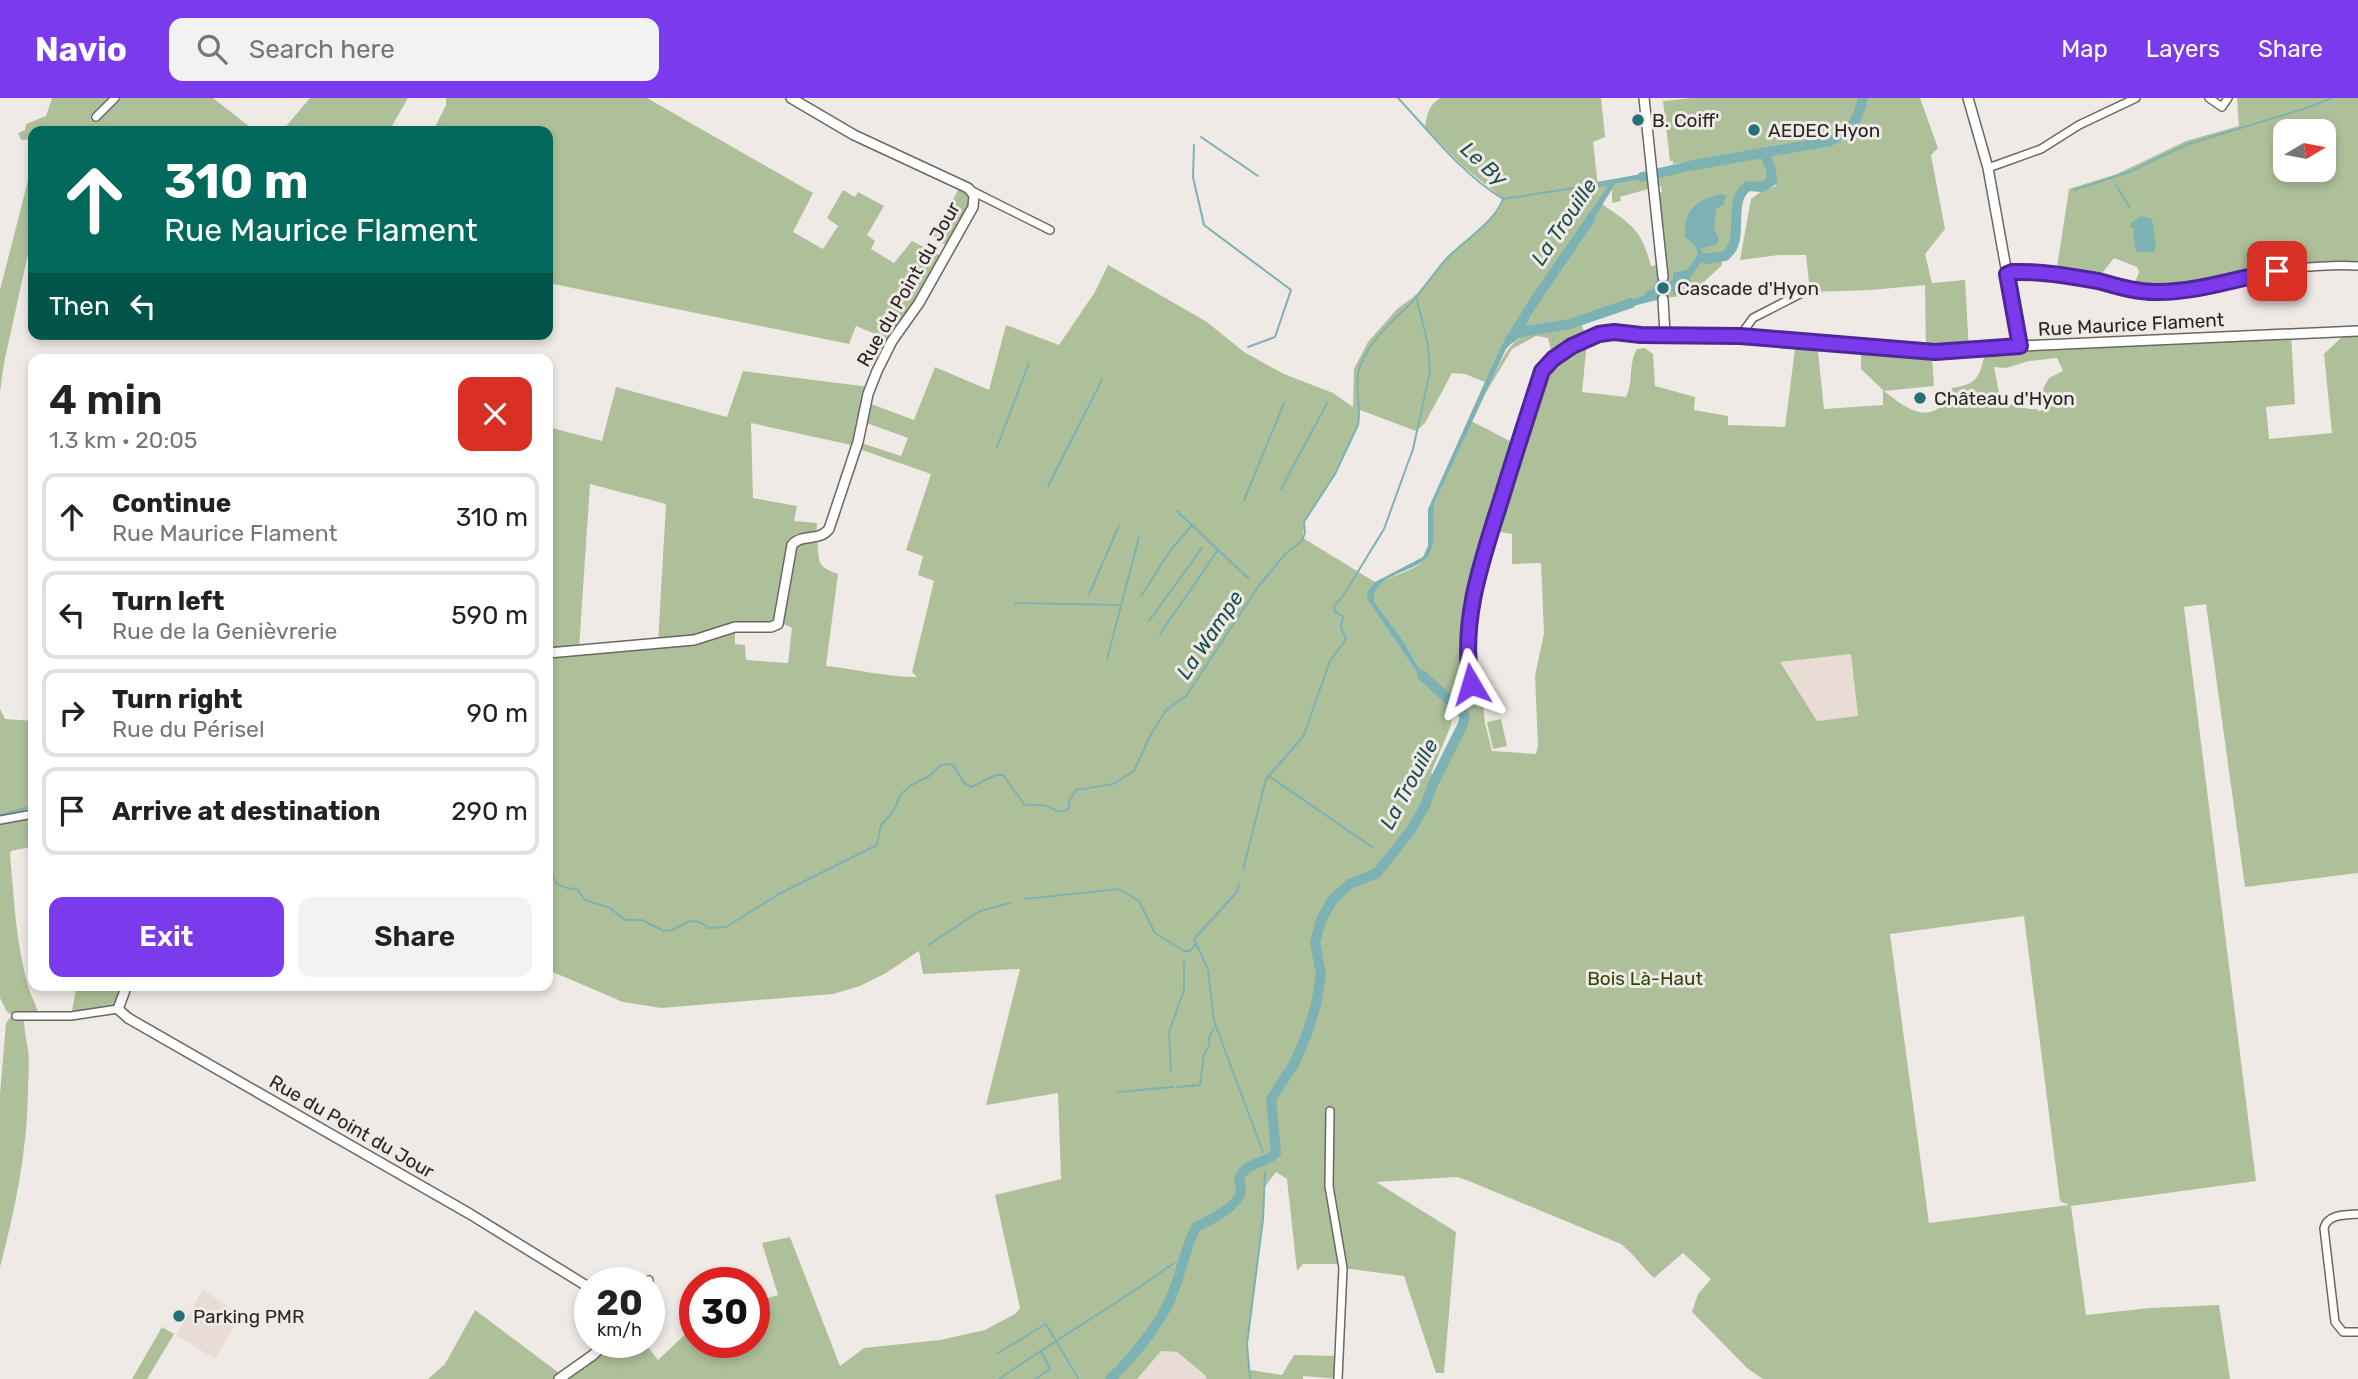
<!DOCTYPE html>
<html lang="en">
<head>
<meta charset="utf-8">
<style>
  body { margin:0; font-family:Rubik,sans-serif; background:#f2f2f2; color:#222; height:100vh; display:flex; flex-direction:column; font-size:26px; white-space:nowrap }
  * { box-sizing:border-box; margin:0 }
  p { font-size:23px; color:#767676 }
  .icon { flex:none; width:38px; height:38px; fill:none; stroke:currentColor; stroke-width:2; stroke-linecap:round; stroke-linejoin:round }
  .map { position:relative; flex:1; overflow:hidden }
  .details { position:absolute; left:28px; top:256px; width:525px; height:637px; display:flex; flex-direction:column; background:#fff; border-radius:14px; box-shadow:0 4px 10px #0003 }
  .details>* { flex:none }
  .hud { position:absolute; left:28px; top:28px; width:525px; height:214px; border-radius:14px; box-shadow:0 4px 10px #0003; background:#00695c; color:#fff; overflow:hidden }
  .needle { width:46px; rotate:80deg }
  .tools { position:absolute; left:2273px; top:21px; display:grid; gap:14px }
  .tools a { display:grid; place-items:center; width:63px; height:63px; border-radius:14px; background:#fff; box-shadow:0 4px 10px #0003; font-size:35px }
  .speed { position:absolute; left:574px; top:1169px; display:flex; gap:14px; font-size:35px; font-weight:700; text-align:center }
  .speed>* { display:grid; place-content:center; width:91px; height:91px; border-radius:50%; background:#fff; box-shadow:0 4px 10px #0003; line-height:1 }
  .speed small { font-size:18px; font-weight:400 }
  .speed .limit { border:10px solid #d22; background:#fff; color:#111 }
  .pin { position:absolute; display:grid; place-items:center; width:60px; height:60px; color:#fff; margin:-30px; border-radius:14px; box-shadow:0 4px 10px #0006 }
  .me { position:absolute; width:77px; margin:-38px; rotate:353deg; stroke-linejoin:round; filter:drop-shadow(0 0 5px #0008) }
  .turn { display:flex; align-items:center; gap:24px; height:147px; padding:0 21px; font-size:32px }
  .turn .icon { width:91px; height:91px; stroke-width:2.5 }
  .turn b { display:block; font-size:49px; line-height:60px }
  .then { display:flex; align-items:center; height:66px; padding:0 21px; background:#0003; gap:14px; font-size:26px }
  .round { display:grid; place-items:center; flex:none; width:74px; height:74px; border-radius:14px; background:#f2f2f2 }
  .headline { display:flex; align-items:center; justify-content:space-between; height:119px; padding:0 21px }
  h1 { font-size:42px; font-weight:600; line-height:52px }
  .cta { display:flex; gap:14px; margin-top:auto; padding:14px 21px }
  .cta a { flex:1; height:80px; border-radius:14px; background:#7c3aed; color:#fff; font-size:28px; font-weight:600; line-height:80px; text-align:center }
  .cta a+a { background:#f2f2f2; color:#222 }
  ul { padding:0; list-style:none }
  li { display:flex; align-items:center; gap:21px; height:88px; margin:0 14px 10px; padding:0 7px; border:4px solid #e0e0e0; border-radius:14px }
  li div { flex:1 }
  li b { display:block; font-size:26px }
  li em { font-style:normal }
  header { display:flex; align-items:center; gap:42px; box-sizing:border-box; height:98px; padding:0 35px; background:#7c3aed; color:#fff }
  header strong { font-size:33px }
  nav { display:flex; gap:38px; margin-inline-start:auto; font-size:24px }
  .search { width:490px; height:63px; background:#f2f2f2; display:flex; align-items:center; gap:18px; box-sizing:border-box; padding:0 24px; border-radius:14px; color:#767676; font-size:26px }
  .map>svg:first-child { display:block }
  .built { fill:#e9dcd4 }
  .green { fill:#aec09a; fill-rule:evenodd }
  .water { fill:#7cb2b4 }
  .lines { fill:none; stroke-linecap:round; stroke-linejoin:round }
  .stream { stroke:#7cb2b4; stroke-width:2 }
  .river { stroke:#7cb2b4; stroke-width:10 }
  .minor-casing { stroke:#6c6763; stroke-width:10 }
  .tertiary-casing { stroke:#6c6763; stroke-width:12 }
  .minor { stroke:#fff; stroke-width:7 }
  .tertiary { stroke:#fff; stroke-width:9 }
  .route-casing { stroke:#51269a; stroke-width:18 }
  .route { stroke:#7c3aed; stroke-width:12 }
  .poi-dot { fill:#276f7b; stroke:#f0eae6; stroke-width:2.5 }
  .labels { text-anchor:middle; stroke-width:6; stroke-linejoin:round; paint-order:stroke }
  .poi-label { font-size:19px; fill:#282524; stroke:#f0eae6; text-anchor:start }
  .street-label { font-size:19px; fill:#282524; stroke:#f0eae6 }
  .park-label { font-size:19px; fill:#304609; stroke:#f0eae6 }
  .water-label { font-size:21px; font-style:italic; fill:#1d4e50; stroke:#f0eae6 }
</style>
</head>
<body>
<header>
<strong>Navio</strong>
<div class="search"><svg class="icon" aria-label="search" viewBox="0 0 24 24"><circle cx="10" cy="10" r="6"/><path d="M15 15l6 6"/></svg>Search here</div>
<nav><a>Map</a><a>Layers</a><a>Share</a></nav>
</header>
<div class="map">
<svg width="2358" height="1281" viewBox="0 0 2358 1281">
  <rect width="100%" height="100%" fill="#f0eae6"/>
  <g class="built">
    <polygon points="1851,556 1858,618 1817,623 1780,564"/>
    <polygon points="203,1192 241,1217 215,1261 176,1237"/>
    <polygon points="1160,1253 1176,1254 1205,1277 1207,1281 1137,1281"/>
  </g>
  <g class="green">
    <polygon points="52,0 110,0 114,7 121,0 213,0 255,33 33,33 33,41 21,42 18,35 25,32 26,26 46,18"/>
    <polygon points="310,0 408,0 389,33 282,33"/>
    <polygon points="446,0 647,0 813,95 793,134 823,151 838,128 827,120 843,92 855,99 858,94 884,108 867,137 875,143 871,151 894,165 912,143 944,159 892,243 856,228 849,246 548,185 548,33 433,33 446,7"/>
    <path d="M 1440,0 L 1601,0 L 1605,39 L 1593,44 L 1598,88 L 1609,87 L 1501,248 L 1485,284 L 1465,276 L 1452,275 L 1425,325 L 1416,333 L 1360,312 L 1358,327 L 1335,376 L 1304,424 L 1303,440 L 1375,484 L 1368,492 L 1370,506 L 1423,583 L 1431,588 L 1433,585 L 1417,567 L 1404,544 L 1374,503 C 1372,476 1410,478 1423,463 C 1438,447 1430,423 1435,404 L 1471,323 L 1514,345 C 1493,421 1454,508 1469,588 L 1481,590 L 1485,625 L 1492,653 L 1536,656 L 1538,648 L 1535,578 L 1544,535 L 1541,465 L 1512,466 L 1512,436 L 1494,433 L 1523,338 L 1547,271 L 1587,244 L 1582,294 L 1626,299 C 1634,284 1628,265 1637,251 L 1645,250 L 1653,256 L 1655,288 L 1695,299 L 1694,312 L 1728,318 L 1728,327 L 1785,329 L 1796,243 L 1817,245 L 1824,311 L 1883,307 L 1883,292 L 1861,271 L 1861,248 L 1926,254 L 1925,187 L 1871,192 L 1810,194 L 1806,157 L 1779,157 L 1740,162 L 1751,101 L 1762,93 L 1776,88 L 1774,72 L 1768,57 L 1778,49 L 1673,66 L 1673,63 L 1670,63 L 1663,3 L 1692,0 L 1863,0 L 1862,9 L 1866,0 L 1920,0 L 1938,50 L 1931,57 L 1945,131 L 1925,156 L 1932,185 L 1965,182 L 1969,253 L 2291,236 L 2295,306 L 2266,309 L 2269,341 L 2332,335 L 2324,256 L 2347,234 L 2358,233 L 2358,775 L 2245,789 L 2206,506 L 2184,509 L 2256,1083 L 2071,1108 L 2086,1217 L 2150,1210 L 2219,1207 L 2230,1281 L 1763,1281 L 1748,1271 L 1692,1214 L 1698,1196 L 1711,1181 L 1683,1155 L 1654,1180 C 1642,1169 1634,1156 1621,1146 L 1469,1083 L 1457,1079 L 1376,1084 L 1456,1134 L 1444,1275 L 1436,1275 L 1404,1178 L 1343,1170 L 1342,1166 L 1303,1166 L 1297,1173 L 1287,1081 L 1276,1074 L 1264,1090 L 1263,1121 L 1247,1246 L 1249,1275 L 1251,1272 L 1282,1277 L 1294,1257 L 1340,1258 L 1338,1281 L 1303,1278 L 1303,1281 L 1207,1281 L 1205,1277 L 1177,1254 L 1161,1253 L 1137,1281 L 428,1281 L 445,1266 L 475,1212 L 563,1278 L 606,1244 L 644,1244 L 658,1262 L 695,1227 L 695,1244 L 754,1244 L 754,1187 L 759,1203 L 778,1197 L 762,1145 L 790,1139 L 840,1268 L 864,1250 L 940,1242 L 985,1232 L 1015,1216 L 1020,1210 L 995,1097 L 1061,1081 L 1058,995 L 986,1007 L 1020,871 L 923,876 L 919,853 L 886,875 L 860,888 L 833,896 L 661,910 L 623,904 L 548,872 L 548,329 L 602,343 L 616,289 L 727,319 L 743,273 L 870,289 L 866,304 L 914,322 L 935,269 L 989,292 L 1006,227 L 1059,247 L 1095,194 L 1108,167 L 1207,224 L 1244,254 L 1284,276 L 1333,295 L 1353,309 L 1354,271 L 1368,244 L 1397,211 L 1416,197 L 1448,159 L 1498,113 L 1503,101 L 1463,68 L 1425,29 C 1427,16 1429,7 1440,0 ZM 1985,256 C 1979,279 1978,286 1952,290 C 1947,296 1945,304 1940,309 C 1922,325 1897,303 1884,293 L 1934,288 L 1932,259 ZM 2057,260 L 2063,273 L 2049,280 L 2043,291 C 2045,302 2050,303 2058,306 L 2039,313 L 2037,311 C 2024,312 2015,306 2001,305 L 1994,269 L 2006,270 L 2029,263 ZM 864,324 L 908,340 L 901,358 L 858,344 ZM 751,325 L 856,348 L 856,350 L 931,376 L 906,452 L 923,458 L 918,477 L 934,483 L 912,574 L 917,579 C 886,579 856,571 826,568 L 838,476 C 814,468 820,462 817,439 L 800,440 L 794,436 L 816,437 L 817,425 L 794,423 L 797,408 L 753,400 ZM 590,386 L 666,406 L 658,545 L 579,551 ZM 779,524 L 792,530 L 788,565 L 746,562 L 745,547 L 735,546 L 735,529 ZM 1851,556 L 1858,618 L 1817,623 L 1780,564 ZM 1460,605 L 1467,620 C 1459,641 1447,660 1436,678 L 1431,675 L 1450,630 L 1454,611 ZM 2024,818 L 2060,1103 L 2069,1107 L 1929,1125 L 1890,836 Z"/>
    <path d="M 2237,0 L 2358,0 L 2358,168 L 2277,173 L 2195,191 L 2132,192 L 2139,174 L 2137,169 L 2114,160 L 2103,174 L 2102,184 L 2056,176 L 2069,91 L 2117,76 L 2186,43 L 2239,28 ZM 2286,33 L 2324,33 L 2324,72 L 2286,72 Z"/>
    <path d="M 1764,59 L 1770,80 L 1768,84 L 1762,87 L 1749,85 L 1736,95 C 1735,115 1738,142 1721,156 L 1722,167 L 1690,197 L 1665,200 L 1667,168 L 1657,95 L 1662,94 L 1661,88 L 1656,88 L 1657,78 Z"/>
    <polygon points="33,63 33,133 4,265 0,294 0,192"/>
    <polygon points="1647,80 1648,91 1620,99 1621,103 1612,105 1612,91 1615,86"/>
    <polygon points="961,86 974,100 950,150 934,139"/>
    <path d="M 1602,106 C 1632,127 1641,131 1651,168 L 1658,167 L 1658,177 L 1653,191 L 1648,196 L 1566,224 C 1552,228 1539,228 1525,231 L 1530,219 L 1595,123 L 1595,119 Z"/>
    <path d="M 1581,225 L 1586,238 L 1552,257 L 1548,240 L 1536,238 L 1512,251 L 1484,298 C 1515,233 1511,237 1581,225 Z"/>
    <path d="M 0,611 L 5,621 L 33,623 L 33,742 L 30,749 L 11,753 L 10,757 C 14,800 16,846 28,888 C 31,899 37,907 39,919 L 24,919 C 24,931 26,940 28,951 C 30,965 28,980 28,994 C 27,1054 15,1112 0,1169 L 0,996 L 6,925 L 12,917 L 7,914 L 0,900 Z"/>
    <polygon points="1501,621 1507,648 1493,651 1487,624"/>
    <polygon points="77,887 127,887 119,907 71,918"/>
    <polygon points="162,1229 174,1236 147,1281 132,1281"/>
  </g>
  <g class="water">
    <path d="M 1652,74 L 1653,79 L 1615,86 L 1595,119 L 1595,123 L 1530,219 L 1525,231 L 1506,251 L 1435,404 C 1430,422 1440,450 1423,463 C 1409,475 1372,478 1374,503 L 1404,544 L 1417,567 L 1433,585 L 1431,588 L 1423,583 L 1370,506 L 1367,499 L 1368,492 L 1375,484 L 1423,459 L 1428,448 L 1428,411 L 1501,248 L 1531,199 L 1608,88 L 1598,89 L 1597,84 Z"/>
    <path d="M 1721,96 L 1727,98 L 1723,104 L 1725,106 L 1716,111 L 1714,130 L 1719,142 L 1715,147 L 1701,150 L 1702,155 L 1719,155 L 1719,161 L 1701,164 L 1690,180 L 1692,188 L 1690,193 L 1685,187 L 1673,198 L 1673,175 L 1688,171 L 1698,156 L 1695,147 L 1685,139 C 1684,111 1695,103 1721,96 Z"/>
    <polygon points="2141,118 2152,121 2156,149 2153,154 2136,154 2133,133 2135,130 2131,130 2131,125"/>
    <polygon points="1658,177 1661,179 1661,201 1621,211 1618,206 1648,196 1653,191"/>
  </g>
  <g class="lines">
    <g class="stream">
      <path d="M 1398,0 C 1430,34 1462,76 1503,101 L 1599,86"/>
      <polyline points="1201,39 1258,78"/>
      <polyline points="1194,47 1193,79 1204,127 1291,192 1275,239 1248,249"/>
      <polyline points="2116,87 2130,110"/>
      <polyline points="2074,92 2129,74 2188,46 2304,11 2332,0"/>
      <polyline points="997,349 1029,265"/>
      <polyline points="1048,388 1102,282"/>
      <polyline points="1281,391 1327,305"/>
      <polyline points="1244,402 1284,305"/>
      <polyline points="1177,413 1249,481"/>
      <polyline points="1089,496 1119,428"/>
      <polyline points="1141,498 1170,453 1191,428"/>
      <polyline points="1015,505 1122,507"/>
      <polyline points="1149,523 1202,450"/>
      <polyline points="1160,536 1218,452"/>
      <polyline points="1107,561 1139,439"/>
      <polyline points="1269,678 1372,749"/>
      <polyline points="0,717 33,708"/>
      <polyline points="1243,772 1266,681 1303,639 1330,563 1346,541 1341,529 1343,518 1335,514 1334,508 1343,498 1384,431 1413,351 1430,274 1428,246 1416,198"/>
      <path d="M 548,774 L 552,776 C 556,790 564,789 578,792 L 585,802 L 610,810 L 625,822 L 642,822 L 664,833 L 672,832 L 690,823 L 700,824 L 708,830 L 726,829 L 779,796 L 877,747 L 881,727 L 893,714 L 901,696 L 911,687 L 928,679 L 941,667 L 949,666 L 954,668 L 964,685 L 971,689 L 996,677 L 1003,677 L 1024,706 C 1030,708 1035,707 1042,707 C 1053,708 1058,719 1069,710 L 1069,703 L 1076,692 L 1113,686 L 1134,673 L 1151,636 L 1166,612 L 1186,598 L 1258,489 L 1285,456 L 1302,443 L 1305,435 L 1304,424 L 1335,376 L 1358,327 C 1362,308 1353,286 1360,268 C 1370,243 1388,227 1407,209 C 1422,195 1433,175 1448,159 C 1466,141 1494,125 1503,101"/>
      <polyline points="1024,801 1119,791 1139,803 1155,835 1184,853 1190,853 1196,846"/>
      <polyline points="928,847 980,813 1010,805"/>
      <polyline points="1207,869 1194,841 1237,794 1239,786"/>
      <polyline points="1208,872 1214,923 1263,1054"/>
      <polyline points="1171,973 1169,934 1184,892 1184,864"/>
      <polyline points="1177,989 1200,987 1204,957 1210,946 1209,939 1214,930"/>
      <polyline points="1118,994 1173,989"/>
      <polyline points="998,1255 1046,1226 1078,1280"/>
      <path d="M 999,1281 C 1057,1241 1117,1206 1174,1165"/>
      <polyline points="1035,1281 1050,1271 1041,1253"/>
      <polyline points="1250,1281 1247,1246 1263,1121 1265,1074"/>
    </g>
    <g class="river">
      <path d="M 1642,79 L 1689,68 L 1830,43 C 1852,32 1857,24 1863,0"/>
      <path d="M 1706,161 L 1725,158 C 1747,141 1725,105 1748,88 L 1762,89 L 1772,83 L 1771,72 L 1764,54"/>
      <path d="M 1649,198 C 1662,192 1673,189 1684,180"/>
      <polyline points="1510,241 1516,236 1527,233 1570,226 1631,205"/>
      <path d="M 1110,1281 C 1130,1263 1159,1227 1170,1202 C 1181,1178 1184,1152 1196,1129 C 1208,1124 1240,1107 1241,1093 C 1241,1089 1239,1085 1239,1081 C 1246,1063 1264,1067 1276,1055 L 1271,1001 L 1294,966 L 1307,936 L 1316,907 L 1321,876 L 1315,844 L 1321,822 L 1333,801 L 1350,786 L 1377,775 L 1411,732 L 1425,708 L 1433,686 L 1463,626 L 1465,619 L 1462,614 L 1422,577"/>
    </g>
    <defs>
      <g id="minor">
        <polyline points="2209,0 2222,9 2228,0"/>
        <polyline points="96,19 115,0"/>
        <polyline points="1988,70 2041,51 2079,27 2136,0"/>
        <polyline points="972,93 1050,132"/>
        <path d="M 2007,176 C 2046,162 2114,195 2156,194 C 2182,194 2209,188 2235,181 C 2269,172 2323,166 2358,168"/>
        <polyline points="1740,238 1753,220 1800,196"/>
        <path d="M 1471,586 C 1459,522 1483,458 1502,397 C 1516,355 1528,314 1542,273 L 1564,253 L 1606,234 L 1641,237 L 1665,236"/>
        <polyline points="0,722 33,716"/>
        <polyline points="16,918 71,918 118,911"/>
        <polyline points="1330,1013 1329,1088 1343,1170 1338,1281"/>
        <path d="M 2358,1116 C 2345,1117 2328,1116 2324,1130 L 2335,1224 L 2343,1234 L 2358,1234"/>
        <polyline points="646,1185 649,1182"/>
      </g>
      <g id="tertiary">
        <polyline points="1644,0 1663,179"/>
        <polyline points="1968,0 1988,70 2020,248"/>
        <polyline points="1663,201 1665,236 1740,238 1945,254 2020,248 2358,233"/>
        <path d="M 548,555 L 694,542 L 735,529 L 771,529 L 778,526 L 792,447 C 802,435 819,444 829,431 L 858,344 L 868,296 L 877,273 L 892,243 L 919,205 L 973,109 L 974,97 L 968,90 L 854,37 L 791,0"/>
        <polyline points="127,887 118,911 128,920 470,1116 590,1190"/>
        <polyline points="559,1281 593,1257 606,1244"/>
      </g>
    </defs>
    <use href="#minor" class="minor-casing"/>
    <use href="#tertiary" class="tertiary-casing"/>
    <use href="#minor" class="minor"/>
    <use href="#tertiary" class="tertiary"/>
  </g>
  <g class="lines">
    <defs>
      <path id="route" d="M 1471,586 C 1460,523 1482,462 1501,402 C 1514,359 1528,316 1542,273 L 1553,261 L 1572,248 L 1599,236 L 1614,234 L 1641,237 L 1740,238 L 1935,254 L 2020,248 L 2007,176 L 2012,174 C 2041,173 2069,178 2098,183 C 2117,188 2135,194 2155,194 C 2196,195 2237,180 2277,173"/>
    </defs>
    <use href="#route" class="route-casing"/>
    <use href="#route" class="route"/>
  </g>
  <g class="poi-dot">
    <circle cx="1638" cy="22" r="7"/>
    <circle cx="1754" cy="32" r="7"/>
    <circle cx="1663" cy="190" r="7"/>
    <circle cx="1920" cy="300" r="7"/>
    <circle cx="179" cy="1218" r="7"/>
  </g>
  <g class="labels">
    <g class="poi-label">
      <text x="1652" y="29">B. Coiff'</text>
      <text x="1768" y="39">AEDEC Hyon</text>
      <text x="1677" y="197">Cascade d'Hyon</text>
      <text x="1934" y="307">Château d'Hyon</text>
      <text x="193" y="1225">Parking PMR</text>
    </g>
    <g class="street-label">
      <text transform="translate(908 186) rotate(-60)" y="7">Rue du Point du Jour</text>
      <text transform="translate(2131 226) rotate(-3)" y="7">Rue Maurice Flament</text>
      <text transform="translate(352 1028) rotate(30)" y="7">Rue du Point du Jour</text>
    </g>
    <g class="park-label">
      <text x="1645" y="887">Bois Là-Haut</text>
    </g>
    <g class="water-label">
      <text transform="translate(1484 66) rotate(42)" y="7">Le By</text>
      <text transform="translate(1564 124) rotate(-56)" y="7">La Trouille</text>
      <text transform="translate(1210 537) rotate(-56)" y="7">La Wampe</text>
      <text transform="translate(1409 686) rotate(-62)" y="7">La Trouille</text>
    </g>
  </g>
</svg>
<div class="tools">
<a><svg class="needle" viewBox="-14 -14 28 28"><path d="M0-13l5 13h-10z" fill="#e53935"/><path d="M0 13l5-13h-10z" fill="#767676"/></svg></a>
</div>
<div class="speed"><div>20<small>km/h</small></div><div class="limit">30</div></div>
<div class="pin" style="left:2277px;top:173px;background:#d93025"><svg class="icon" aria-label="arrive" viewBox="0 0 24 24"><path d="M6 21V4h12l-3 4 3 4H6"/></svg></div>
<svg class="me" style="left:1471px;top:586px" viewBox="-20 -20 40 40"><path d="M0-17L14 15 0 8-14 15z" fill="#7c3aed" stroke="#fff" stroke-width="4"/></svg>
<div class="hud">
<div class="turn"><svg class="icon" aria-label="ahead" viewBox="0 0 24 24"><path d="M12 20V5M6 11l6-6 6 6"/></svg><div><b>310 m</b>Rue Maurice Flament</div></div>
<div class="then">Then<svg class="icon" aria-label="left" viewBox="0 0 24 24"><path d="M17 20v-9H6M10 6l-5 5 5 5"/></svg></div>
</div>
<section class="details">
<div class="headline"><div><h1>4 min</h1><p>1.3 km · 20:05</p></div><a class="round" style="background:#d93025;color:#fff"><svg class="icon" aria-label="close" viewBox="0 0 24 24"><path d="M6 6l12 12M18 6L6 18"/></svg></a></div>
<ul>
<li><svg class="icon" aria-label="ahead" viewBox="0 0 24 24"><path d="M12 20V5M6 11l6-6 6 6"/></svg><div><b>Continue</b><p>Rue Maurice Flament</p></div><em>310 m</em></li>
<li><svg class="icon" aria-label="left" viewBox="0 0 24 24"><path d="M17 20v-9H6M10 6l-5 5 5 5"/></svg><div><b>Turn left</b><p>Rue de la Genièvrerie</p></div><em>590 m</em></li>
<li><svg class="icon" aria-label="right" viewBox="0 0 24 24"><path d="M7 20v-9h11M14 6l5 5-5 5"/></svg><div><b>Turn right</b><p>Rue du Périsel</p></div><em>90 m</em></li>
<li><svg class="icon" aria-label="arrive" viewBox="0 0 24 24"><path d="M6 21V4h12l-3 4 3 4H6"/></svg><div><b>Arrive at destination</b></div><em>290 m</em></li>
</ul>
<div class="cta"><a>Exit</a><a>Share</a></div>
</section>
</div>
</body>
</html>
